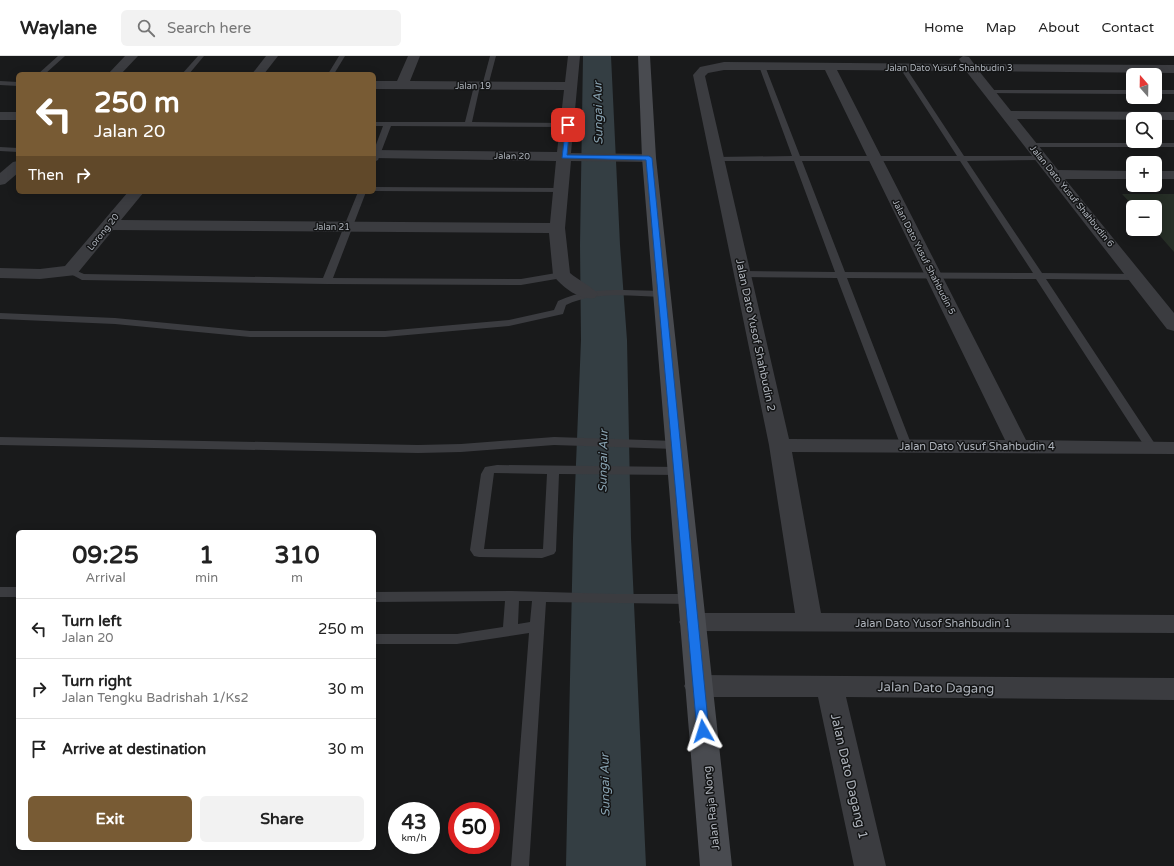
<!DOCTYPE html>
<html lang="en">
<head>
<meta charset="utf-8">
<style>
  body { margin:0; font-family:"Varela Round",sans-serif; background:#f2f2f2; color:#222; height:100vh; display:flex; flex-direction:column; font-size:15px; white-space:nowrap }
  * { box-sizing:border-box; margin:0 }
  p { font-size:13px; color:#767676 }
  .icon { flex:none; width:22px; height:22px; fill:none; stroke:currentColor; stroke-width:2; stroke-linecap:round; stroke-linejoin:round }
  .map { position:relative; flex:1; overflow:hidden }
  .sheet { position:absolute; left:16px; top:474px; width:360px; height:320px; display:flex; flex-direction:column; background:#fff; border-radius:6px; box-shadow:0 2px 10px #0003 }
  .sheet>* { flex:none }
  .guide { position:absolute; left:16px; top:16px; width:360px; height:122px; border-radius:6px; box-shadow:0 2px 10px #0003; background:#785b34; color:#fff; overflow:hidden }
  .needle { width:26px; rotate:340deg }
  .fabs { position:absolute; left:1126px; top:12px; display:grid; gap:8px }
  .fabs a { display:grid; place-items:center; width:36px; height:36px; border-radius:6px; background:#fff; box-shadow:0 2px 10px #0003; font-size:20px }
  .speed { position:absolute; left:388px; top:746px; display:flex; gap:8px; font-size:20px; font-weight:700; text-align:center }
  .speed>* { display:grid; place-content:center; width:52px; height:52px; border-radius:50%; background:#fff; box-shadow:0 2px 10px #0003; line-height:1 }
  .speed small { font-size:10px; font-weight:400 }
  .speed .limit { border:6px solid #d22; background:#fff; color:#111 }
  .pin { position:absolute; display:grid; place-items:center; width:34px; height:34px; color:#fff; margin:-17px; border-radius:8px; box-shadow:0 2px 6px #0006 }
  .me { position:absolute; width:44px; margin:-22px; rotate:354deg; stroke-linejoin:round; filter:drop-shadow(0 0 3px #0008) }
  .turn { display:flex; align-items:center; gap:14px; height:84px; padding:0 12px; font-size:18px }
  .turn .icon { width:52px; height:52px; stroke-width:2.5 }
  .turn b { display:block; font-size:28px; line-height:34px }
  .then { display:flex; align-items:center; height:38px; padding:0 12px; background:#0003; gap:8px; font-size:15px }
  .eta { display:flex; justify-content:space-evenly; align-items:center; height:68px; text-align:center }
  .eta b { font-size:24px; font-weight:700; line-height:28px }
  .cta { display:flex; gap:8px; margin-top:auto; padding:8px 12px }
  .cta a { flex:1; height:46px; border-radius:6px; background:#785b34; color:#fff; font-size:16px; font-weight:700; line-height:46px; text-align:center }
  .cta a+a { background:#f2f2f2; color:#222 }
  ul { padding:0; list-style:none }
  li { display:flex; align-items:center; gap:12px; height:60px; padding:0 12px; border-top:1px solid #e0e0e0 }
  li div { flex:1 }
  li b { display:block; font-size:15px }
  li em { font-style:normal }
  header { display:flex; align-items:center; gap:24px; box-sizing:border-box; height:56px; padding:0 20px; background:#fff; border-bottom:1px solid #e0e0e0 }
  header strong { font-size:19px }
  nav { display:flex; gap:22px; margin-inline-start:auto; font-size:14px }
  .search { width:280px; height:36px; background:#f2f2f2; display:flex; align-items:center; gap:10px; box-sizing:border-box; padding:0 14px; border-radius:6px; color:#767676; font-size:15px }
  .map>svg:first-child { display:block }
  .green { fill:#262e26 }
  .lines { fill:none; stroke-linecap:round; stroke-linejoin:round }
  .river { fill:#343e43; fill-rule:evenodd }
  .service { fill:#3b3c40; fill-rule:evenodd }
  .minor { fill:#3b3c40; fill-rule:evenodd }
  .secondary { fill:#494b50; fill-rule:evenodd }
  .route { fill:#1a73e8; stroke:#114b97 }
  .labels { text-anchor:middle; stroke-width:3; stroke-linejoin:round; paint-order:stroke }
  .far-street-label { font-size:9px; fill:#adb2ba; stroke:#141516 }
  .street-label { font-size:11px; fill:#adb2ba; stroke:#141516 }
  .water-label { font-size:12px; font-style:italic; fill:#88a2b1; stroke:#141516 }
  .near-street-label { font-size:13px; fill:#adb2ba; stroke:#141516 }
</style>
</head>
<body>
<header>
<strong>Waylane</strong>
<div class="search"><svg class="icon" aria-label="search" viewBox="0 0 24 24"><circle cx="10" cy="10" r="6"/><path d="M15 15l6 6"/></svg>Search here</div>
<nav><a>Home</a><a>Map</a><a>About</a><a>Contact</a></nav>
</header>
<div class="map">
<svg width="1174" height="810" viewBox="0 0 1174 810">
  <rect width="100%" height="100%" fill="#191a1b"/>
  <polygon class="green" points="1122,138 1174,138 1174,196 1154,173 1155,173 1155,151 1134,151"/>
  <g class="lines">
    <polygon class="river" points="583,0 611,0 620,189 627,284 631,482 646,810 566,810 573,482 581,284 580,189"/>
    <g class="service">
      <polygon points="58,0 65,0 45,18 38,18"/>
      <polygon points="198,0 204,0 189,18 182,18"/>
      <polygon points="339,0 345,0 334,18 328,18"/>
      <polygon points="490,0 496,0 488,30 485,32 482,30"/>
      <path d="M 760,9 L 765,10 L 800,100 L 957,100 L 900,12 L 903,10 L 906,12 L 964,100 L 1044,100 L 1045,102 L 1041,104 L 967,105 L 1042,217 L 1136,218 L 1141,221 L 1136,224 L 1046,223 L 1157,391 L 1155,394 L 1147,394 L 1036,223 L 847,222 L 912,390 L 910,393 L 902,393 L 837,222 L 743,221 L 738,218 L 743,215 L 835,216 L 794,105 L 717,105 L 713,103 L 717,101 L 792,100 L 759,10 ZM 802,105 L 960,105 L 1033,217 L 845,216 Z"/>
      <polygon points="0,25 18,26 18,30 0,29"/>
      <polygon points="477,28 480,30 472,66 568,67 572,69 568,71 391,70 378,104 374,106 374,94 383,70 374,70 374,66 465,66 474,30"/>
      <polygon points="989,34 1133,34 1133,38 987,37 987,35"/>
      <rect x="1155" y="34" width="19" height="4"/>
      <polygon points="1028,87 1174,87 1174,91 1031,91 1027,89"/>
      <polygon points="0,91 18,92 18,96 0,95"/>
      <polygon points="374,131 561,132 565,134 561,136 374,135"/>
      <polygon points="358,136 366,136 333,222 521,223 562,216 567,219 562,222 521,229 327,228 82,224 65,215 70,212 84,218 323,222"/>
      <path d="M 624,234 L 662,235 L 667,238 L 662,241 C 631,240 595,235 566,249 L 563,258 L 509,270 L 385,281 L 250,281 L 115,268 L 0,263 L 0,257 L 115,262 L 250,275 L 385,275 L 509,264 L 554,254 L 558,245 C 579,235 601,234 624,234 Z"/>
      <polygon points="0,381 418,389 461,388 554,381 675,385 679,387 681,389 679,391 675,393 554,389 461,396 418,397 0,389"/>
      <path d="M 497,409 L 679,411 L 683,412 L 685,415 L 683,418 L 679,419 L 559,418 L 556,495 L 554,498 L 542,502 L 479,501 L 474,500 L 470,494 L 481,418 L 485,411 ZM 494,417 L 547,418 L 543,493 L 484,493 Z"/>
      <rect x="0" y="531" width="18" height="10"/>
      <path d="M 512,535 L 617,538 L 690,538 L 695,540 L 697,543 L 695,546 L 690,548 L 546,546 L 529,810 L 511,810 L 529,577 L 457,588 L 374,588 L 374,578 L 457,578 L 503,571 L 505,545 L 374,546 L 374,536 ZM 519,545 L 532,545 L 530,566 L 518,568 Z"/>
    </g>
    <g class="minor">
      <polygon points="125,0 138,0 121,18 108,18"/>
      <polygon points="266,0 278,0 264,18 252,18"/>
      <path d="M 408,0 L 420,0 L 410,25 L 565,26 L 568,0 L 580,0 L 571,97 L 649,98 L 654,99 L 656,102 L 654,105 L 649,106 L 571,105 L 565,172 L 570,217 C 577,223 594,232 598,238 L 595,242 C 580,245 562,231 553,219 L 549,177 L 113,174 L 76,219 L 40,223 L 0,222 L 0,212 L 40,213 L 65,210 L 128,136 L 144,136 L 121,164 L 550,167 L 556,105 L 374,102 L 374,94 L 557,96 L 564,34 L 374,33 L 374,25 L 397,25 Z"/>
      <path d="M 963,0 L 969,1 L 974,8 L 1174,9 L 1174,17 L 979,15 L 1011,55 L 1174,56 L 1174,64 L 1017,63 L 1058,114 L 1133,115 L 1133,123 L 1065,123 L 1174,257 L 1174,275 L 1167,273 L 966,15 L 837,14 L 1026,384 L 1174,386 L 1174,398 L 792,396 L 821,557 L 1174,559 L 1174,577 L 692,575 L 683,573 L 679,566 L 683,559 L 692,557 L 795,557 L 769,389 L 693,19 L 700,11 L 724,6 L 962,8 L 959,3 ZM 724,14 L 825,14 L 1005,384 L 789,383 L 705,20 L 708,17 Z"/>
      <rect x="0" y="56" width="18" height="8"/>
      <polygon points="18,105 18,117 5,128 0,129 0,117 13,106"/>
      <rect x="1155" y="115" width="19" height="8"/>
      <polygon points="698,619 1174,622 1174,644 846,641 886,810 854,810 818,641 698,641 688,637 684,630 688,623"/>
    </g>
    <polygon class="secondary" points="638,0 650,0 656,102 732,810 700,810 642,102"/>
  </g>
  <polygon class="route" points="566,68 570,69 567,99 649,100 652,102 709,675 707,679 703,680 699,679 697,675 646,104 562,102"/>
  <g class="labels">
    <g class="far-street-label">
      <text x="949" y="15">Jalan Dato Yusuf Shahbudin 3</text>
      <text x="473" y="33">Jalan 19</text>
      <text transform="translate(512 100) rotate(1)" y="3">Jalan 20</text>
      <text transform="translate(1072 140) rotate(51)" y="3">Jalan Dato Yusuf Shahbudin 6</text>
      <text x="332" y="174">Jalan 21</text>
      <text transform="translate(103 176) rotate(-51)" y="3">Lorong 20</text>
      <text transform="translate(924 201) rotate(63)" y="3">Jalan Dato Yusuf Shahbudin 5</text>
    </g>
    <g class="street-label">
      <text transform="translate(756 279) rotate(78)" y="4">Jalan Dato Yusof Shahbudin 2</text>
      <text x="977" y="394">Jalan Dato Yusuf Shahbudin 4</text>
      <text x="933" y="571">Jalan Dato Yusof Shahbudin 1</text>
      <text transform="translate(711 752) rotate(-96)" y="4">Jalan Raja Nong</text>
    </g>
    <g class="water-label">
      <text transform="translate(598 57) rotate(-91)" y="4">Sungai Aur</text>
      <text transform="translate(603 405) rotate(-89)" y="4">Sungai Aur</text>
      <text transform="translate(605 729) rotate(-91)" y="4">Sungai Aur</text>
    </g>
    <g class="near-street-label">
      <text transform="translate(936 631) rotate(1)" y="5">Jalan Dato Dagang</text>
      <text transform="translate(850 720) rotate(77)" y="5">Jalan Dato Dagang 1</text>
    </g>
  </g>
</svg>
<div class="fabs">
<a><svg class="needle" viewBox="-14 -14 28 28"><path d="M0-13l5 13h-10z" fill="#e53935"/><path d="M0 13l5-13h-10z" fill="#767676"/></svg></a>
<a><svg class="icon" aria-label="search" viewBox="0 0 24 24"><circle cx="10" cy="10" r="6"/><path d="M15 15l6 6"/></svg></a>
<a>+</a>
<a>−</a>
</div>
<div class="speed"><div>43<small>km/h</small></div><div class="limit">50</div></div>
<div class="pin" style="left:568px;top:69px;background:#d93025"><svg class="icon" aria-label="arrive" viewBox="0 0 24 24"><path d="M6 21V4h12l-3 4 3 4H6"/></svg></div>
<svg class="me" style="left:703px;top:675px" viewBox="-20 -20 40 40"><path d="M0-17L14 15 0 8-14 15z" fill="#1a73e8" stroke="#fff" stroke-width="4"/></svg>
<div class="guide">
<div class="turn"><svg class="icon" aria-label="left" viewBox="0 0 24 24"><path d="M17 20v-9H6M10 6l-5 5 5 5"/></svg><div><b>250 m</b>Jalan 20</div></div>
<div class="then">Then<svg class="icon" aria-label="right" viewBox="0 0 24 24"><path d="M7 20v-9h11M14 6l5 5-5 5"/></svg></div>
</div>
<section class="sheet">
<div class="eta">
<div><b>09:25</b><p>Arrival</p></div>
<div><b>1</b><p>min</p></div>
<div><b>310</b><p>m</p></div>
</div>
<ul>
<li><svg class="icon" aria-label="left" viewBox="0 0 24 24"><path d="M17 20v-9H6M10 6l-5 5 5 5"/></svg><div><b>Turn left</b><p>Jalan 20</p></div><em>250 m</em></li>
<li><svg class="icon" aria-label="right" viewBox="0 0 24 24"><path d="M7 20v-9h11M14 6l5 5-5 5"/></svg><div><b>Turn right</b><p>Jalan Tengku Badrishah 1/Ks2</p></div><em>30 m</em></li>
<li><svg class="icon" aria-label="arrive" viewBox="0 0 24 24"><path d="M6 21V4h12l-3 4 3 4H6"/></svg><div><b>Arrive at destination</b></div><em>30 m</em></li>
</ul>
<div class="cta"><a>Exit</a><a>Share</a></div>
</section>
</div>
</body>
</html>
